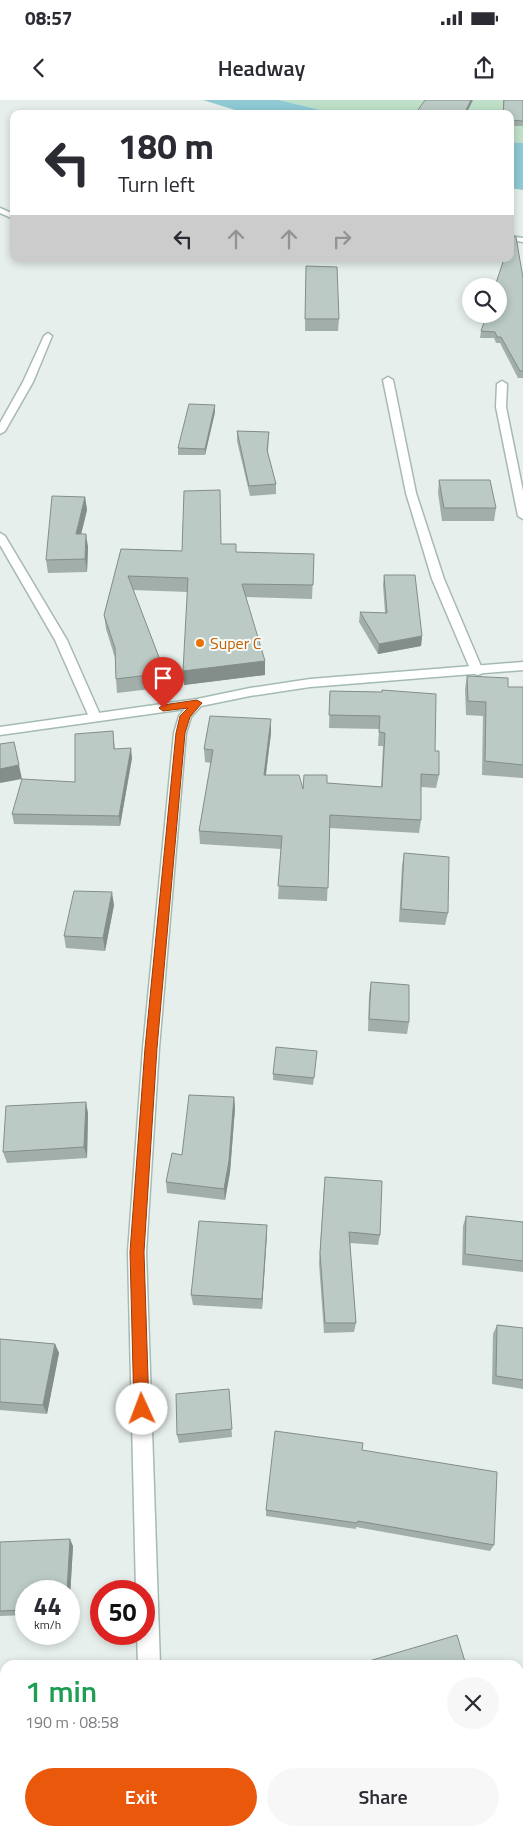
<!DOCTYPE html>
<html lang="en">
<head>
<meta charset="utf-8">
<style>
  body { margin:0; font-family:"Titillium Web",sans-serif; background:#f7f7f7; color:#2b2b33; height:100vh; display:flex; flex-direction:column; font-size:19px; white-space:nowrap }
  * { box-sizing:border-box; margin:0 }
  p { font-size:16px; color:#7c7c81 }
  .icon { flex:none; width:28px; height:28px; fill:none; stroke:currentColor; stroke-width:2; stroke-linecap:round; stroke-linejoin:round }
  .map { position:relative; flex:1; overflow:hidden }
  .drawer { position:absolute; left:0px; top:1560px; width:524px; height:176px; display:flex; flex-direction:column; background:#fff; border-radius:15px 15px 0 0; box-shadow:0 2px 8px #0003 }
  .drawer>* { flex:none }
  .hud { position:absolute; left:10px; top:10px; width:504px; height:152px; border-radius:10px; box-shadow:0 2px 8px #0003; background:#fff; color:#2b2b33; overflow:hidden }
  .buttons { position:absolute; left:462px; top:178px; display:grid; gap:10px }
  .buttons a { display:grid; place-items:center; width:45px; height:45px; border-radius:50%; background:#fff; box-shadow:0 2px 8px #0003; font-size:25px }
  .speed { position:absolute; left:15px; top:1480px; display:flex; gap:10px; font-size:25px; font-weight:700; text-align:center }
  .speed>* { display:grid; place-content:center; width:65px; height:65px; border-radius:50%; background:#fff; box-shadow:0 2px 8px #0003; line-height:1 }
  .speed small { font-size:12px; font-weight:400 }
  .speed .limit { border:8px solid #d22; background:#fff; color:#111 }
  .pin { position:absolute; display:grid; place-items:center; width:42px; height:42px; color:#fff; margin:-51px -21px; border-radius:50% 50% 50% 0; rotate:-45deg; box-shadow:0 0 5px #0007 }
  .pin .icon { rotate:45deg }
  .me { position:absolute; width:55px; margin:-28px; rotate:358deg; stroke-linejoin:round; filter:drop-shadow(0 0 4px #0008) }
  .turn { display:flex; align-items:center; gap:18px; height:105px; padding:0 25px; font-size:22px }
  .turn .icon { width:65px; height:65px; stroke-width:2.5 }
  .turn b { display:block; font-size:35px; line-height:42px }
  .lanes { display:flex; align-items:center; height:48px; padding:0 25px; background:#0003; justify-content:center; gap:25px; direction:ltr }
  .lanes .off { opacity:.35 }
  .round { display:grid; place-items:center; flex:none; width:52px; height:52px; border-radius:26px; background:#f7f7f7 }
  .summary { display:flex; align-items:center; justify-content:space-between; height:85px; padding:0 25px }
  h1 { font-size:30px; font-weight:600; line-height:38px; color:#1e9e55 }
  .cta { display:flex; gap:10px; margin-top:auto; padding:10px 25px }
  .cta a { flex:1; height:58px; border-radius:30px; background:#ea580c; color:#fff; font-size:20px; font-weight:600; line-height:58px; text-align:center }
  .cta a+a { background:#f7f7f7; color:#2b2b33 }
  .status { display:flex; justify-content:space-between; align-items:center; height:35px; padding:0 25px; background:#fff; direction:ltr }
  .status svg { height:14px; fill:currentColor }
  header { display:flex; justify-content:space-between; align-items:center; height:65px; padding:0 25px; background:#fff; font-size:22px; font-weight:600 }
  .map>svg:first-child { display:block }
  .green { fill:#bfe0c8 }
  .water { fill:#8ec9d4 }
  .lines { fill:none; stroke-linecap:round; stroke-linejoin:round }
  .street-casing { stroke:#a8b8b2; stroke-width:3 }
  .secondary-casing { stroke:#a4bbb3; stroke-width:3 }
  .street { fill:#fff; fill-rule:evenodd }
  .secondary { fill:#fff; fill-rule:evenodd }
  .wall { fill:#a1aea9 }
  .shaded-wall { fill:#838d89 }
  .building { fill:#bbcac4; stroke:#838d89 }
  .route { fill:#ea580c; stroke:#983908 }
  .food-dot { fill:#e8710a; stroke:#f7fbf9; stroke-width:2 }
  .labels { text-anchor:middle; stroke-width:4; stroke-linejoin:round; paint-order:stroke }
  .far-food-label { font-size:16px; fill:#c56008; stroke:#f7fbf9; text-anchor:start }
</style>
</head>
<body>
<div class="status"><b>08:57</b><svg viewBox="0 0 49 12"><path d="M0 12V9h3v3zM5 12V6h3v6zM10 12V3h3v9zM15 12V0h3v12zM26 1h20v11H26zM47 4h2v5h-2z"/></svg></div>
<header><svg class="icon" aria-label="back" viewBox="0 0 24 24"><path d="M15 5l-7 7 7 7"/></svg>Headway<svg class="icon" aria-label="share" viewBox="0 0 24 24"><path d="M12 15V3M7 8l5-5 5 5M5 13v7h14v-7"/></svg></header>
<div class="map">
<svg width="523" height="1736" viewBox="0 0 523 1736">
  <rect width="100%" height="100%" fill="#e6efeb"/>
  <polygon class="green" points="279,0 523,0 523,43 510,42 510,14 337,14"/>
  <g class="water">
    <polygon points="203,0 279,0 337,14 248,14"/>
    <polygon points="510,42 523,43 523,90 510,88"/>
  </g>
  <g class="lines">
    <defs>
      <g id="street">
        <polygon points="48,233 52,236 33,282 5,331 0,334 0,323 23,282 44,236"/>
        <polygon points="388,277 393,280 416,393 444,479 483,571 481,574 477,575 471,571 432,479 406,393 383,280"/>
        <polygon points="502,281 507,284 506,307 523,391 523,419 518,416 496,307 497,284"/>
        <polygon points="0,433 5,436 67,540 101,617 99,620 91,620 89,617 55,540 0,445"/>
      </g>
      <g id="secondary">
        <polygon points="0,108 14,114 14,119 0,113"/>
        <polygon points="510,136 523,138 523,142 510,140"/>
        <polygon points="523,562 523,570 310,587 250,596 201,606 191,617 186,633 159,948 146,1152 160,1565 138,1565 137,1534 144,1534 144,1491 136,1491 128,1152 143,948 174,633 179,616 185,609 0,635 0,627 197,599 250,588 310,579"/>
        <rect x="129" y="1731" width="24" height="5"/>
      </g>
    </defs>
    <use href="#street" class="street-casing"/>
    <use href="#secondary" class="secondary-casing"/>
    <use href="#street" class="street"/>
    <use href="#secondary" class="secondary"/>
  </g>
  <g class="wall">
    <polygon points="503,0 523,0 523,26 510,26 510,14 503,14"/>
    <polygon points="306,166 339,219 338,231 305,231"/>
    <polygon points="523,178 523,278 518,278 500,243 496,243 494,238 480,238 481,231"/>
    <polygon points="215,305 215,312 205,355 178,355 178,348"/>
    <polygon points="237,331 269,332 268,353 276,384 276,394 250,396 237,341"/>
    <polygon points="439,380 496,408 494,421 442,421 438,393"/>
    <polygon points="85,397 87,410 81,434 88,447 87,472 48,473 46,460"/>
    <polygon points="222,444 236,452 314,454 312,499 246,497 265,575 184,585 188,492 133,490 165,573 167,587 117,593 116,579 115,558 106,529 104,515 121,449 182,451"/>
    <polygon points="384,475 422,536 421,546 378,554 359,522 360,512 385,513 383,485"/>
    <polygon points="467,576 508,587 523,587 523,678 482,675 483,616 466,615 465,589"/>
    <polygon points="330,591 382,592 435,651 439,675 436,688 421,687 421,720 419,733 330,728 327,801 278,799 281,749 200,744 199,731 211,663 205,662 204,649 271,633 266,675 303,689 327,683 381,687 383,646 378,646 379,629 329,628"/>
    <polygon points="114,641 115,649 132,658 120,726 14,724 12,714 75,682"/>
    <polygon points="404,753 448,813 445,825 399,822 402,766"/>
    <polygon points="114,805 105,851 66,848 64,836"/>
    <polygon points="371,882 409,922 407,934 368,931 369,895"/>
    <polygon points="317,951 313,985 273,980 273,974"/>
    <polygon points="234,997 235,1008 230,1072 225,1100 167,1093 166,1082 182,1055"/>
    <polygon points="86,1002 88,1014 87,1058 7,1063 3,1052"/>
    <polygon points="324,1088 380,1135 378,1145 350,1143 356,1223 354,1232 324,1233 319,1163"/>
    <polygon points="466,1116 523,1122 523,1172 462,1165 463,1126"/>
    <polygon points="267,1125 262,1209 193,1205 191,1195"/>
    <polygon points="497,1225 523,1228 523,1289 492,1284 493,1234"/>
    <polygon points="0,1239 55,1244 59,1253 47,1314 0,1310"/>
    <polygon points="229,1289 232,1337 179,1343 177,1335"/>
    <polygon points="362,1350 494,1445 490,1451 356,1427 356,1429 266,1416 266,1410"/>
    <polygon points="0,1442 73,1446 69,1514 69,1491 26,1491 26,1515 0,1516"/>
  </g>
  <g class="shaded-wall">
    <polygon points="471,0 473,0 466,14 464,14"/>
    <polygon points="215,305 215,312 205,355 205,349"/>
    <polygon points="85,397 87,410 78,447 76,434"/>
    <polygon points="86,434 88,447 87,472 85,459"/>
    <polygon points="422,536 421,546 378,554 379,544"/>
    <polygon points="265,561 265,575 184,585 183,571"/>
    <polygon points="271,619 271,633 264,688 264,675"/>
    <polygon points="14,642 22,679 0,683 0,669"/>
    <polygon points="131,648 132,658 120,726 119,716"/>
    <polygon points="112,792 114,805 105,851 103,838"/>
    <polygon points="234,997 235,1008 230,1072 225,1100 224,1089"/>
    <polygon points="86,1002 88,1014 87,1058 84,1047"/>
    <polygon points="267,1125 267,1135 262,1209 262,1199"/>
    <polygon points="55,1244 59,1253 47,1314 43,1305"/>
    <polygon points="70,1439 73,1446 69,1514 69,1491 67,1491"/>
  </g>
  <g class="building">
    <polygon points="425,0 471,0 464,14 416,13"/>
    <polygon points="504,0 523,0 523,21 510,20 510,14 503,14"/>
    <polygon points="511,136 516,137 523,178 523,271 520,271 501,237 497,237 495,232 481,231 487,214 499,214 499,186 495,186 504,159 510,159 510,139"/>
    <polygon points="306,166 337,167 339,219 305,219"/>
    <polygon points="189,304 215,305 205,349 178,348"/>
    <polygon points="237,331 269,332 267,350 276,384 249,386"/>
    <polygon points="439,380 490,380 496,408 444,408"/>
    <polygon points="220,390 221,444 236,444 236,452 314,454 313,485 242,484 265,561 183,571 188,478 128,476 165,573 116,579 115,548 104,515 121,449 182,451 184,391"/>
    <polygon points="52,396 85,397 76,434 86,434 85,459 46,460"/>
    <polygon points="384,475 415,475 422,536 379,544 360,512 387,513"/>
    <polygon points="467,576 508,578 508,587 523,587 523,665 485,661 486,602 468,601"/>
    <polygon points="382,590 436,594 435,651 439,651 439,675 421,674 421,720 330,715 328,788 278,786 282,736 199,731 213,650 204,649 210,616 271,619 264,675 299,675 303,689 304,675 327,675 327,683 382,687 385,633 379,632 380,616 329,615 330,591 382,592"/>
    <polygon points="113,631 114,649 131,648 119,716 12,714 22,679 75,682 75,634"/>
    <polygon points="14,642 19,665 0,669 0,644"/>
    <polygon points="404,753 449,757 448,813 401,809"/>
    <polygon points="74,791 112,792 103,838 64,836"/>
    <polygon points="371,882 409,885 409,922 369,919"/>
    <polygon points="276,947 317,951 314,978 273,974"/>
    <polygon points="189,995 234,997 229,1061 224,1089 166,1082 172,1053 182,1055"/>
    <polygon points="86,1002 84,1047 3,1052 6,1006"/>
    <polygon points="325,1077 382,1081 380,1135 349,1132 356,1223 325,1223 320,1153"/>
    <polygon points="466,1116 523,1122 523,1161 465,1154"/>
    <polygon points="199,1121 267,1125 262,1199 191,1195"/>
    <polygon points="497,1225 523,1228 523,1280 496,1276"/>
    <polygon points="0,1239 55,1244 43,1305 0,1302"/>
    <polygon points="229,1289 232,1329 177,1335 176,1294"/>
    <polygon points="275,1331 363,1343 362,1350 497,1372 494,1445 358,1421 357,1423 266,1410"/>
    <polygon points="70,1439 67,1491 26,1491 26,1510 0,1511 0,1442"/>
    <polygon points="457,1535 466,1565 370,1565 369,1561"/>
    <rect x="277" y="1731" width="85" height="5"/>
  </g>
  <polygon class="route" points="197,600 202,603 190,617 185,633 157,948 144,1152 149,1309 147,1314 142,1317 136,1314 134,1309 130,1152 145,948 176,633 180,616 188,608 163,611 159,608 163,605"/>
  <circle class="food-dot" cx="200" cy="543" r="5"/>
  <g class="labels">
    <g class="far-food-label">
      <text x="210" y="549">Super C</text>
    </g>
  </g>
</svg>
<div class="buttons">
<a><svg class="icon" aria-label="search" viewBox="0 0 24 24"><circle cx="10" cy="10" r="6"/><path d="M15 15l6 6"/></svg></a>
</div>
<div class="speed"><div>44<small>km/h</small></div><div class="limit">50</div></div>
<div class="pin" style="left:163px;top:608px;background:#d93025"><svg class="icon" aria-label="arrive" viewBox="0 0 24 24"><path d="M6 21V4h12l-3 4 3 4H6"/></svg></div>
<svg class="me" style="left:142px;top:1309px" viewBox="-20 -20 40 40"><circle r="19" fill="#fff"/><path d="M0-13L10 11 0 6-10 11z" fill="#ea580c"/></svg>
<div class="hud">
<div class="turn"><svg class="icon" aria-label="left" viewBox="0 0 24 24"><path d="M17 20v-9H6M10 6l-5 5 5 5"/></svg><div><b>180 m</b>Turn left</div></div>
<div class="lanes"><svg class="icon" aria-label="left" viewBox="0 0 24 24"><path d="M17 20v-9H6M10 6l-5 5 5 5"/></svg><svg class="icon off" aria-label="ahead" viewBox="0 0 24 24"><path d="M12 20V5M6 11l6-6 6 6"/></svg><svg class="icon off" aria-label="ahead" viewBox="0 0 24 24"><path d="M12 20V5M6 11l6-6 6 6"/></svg><svg class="icon off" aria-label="right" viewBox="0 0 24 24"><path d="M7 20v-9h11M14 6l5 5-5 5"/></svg></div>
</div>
<section class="drawer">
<div class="summary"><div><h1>1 min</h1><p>190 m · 08:58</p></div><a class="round"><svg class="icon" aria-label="close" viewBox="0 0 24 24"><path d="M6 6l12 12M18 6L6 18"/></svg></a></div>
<div class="cta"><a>Exit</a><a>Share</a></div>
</section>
</div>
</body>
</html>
